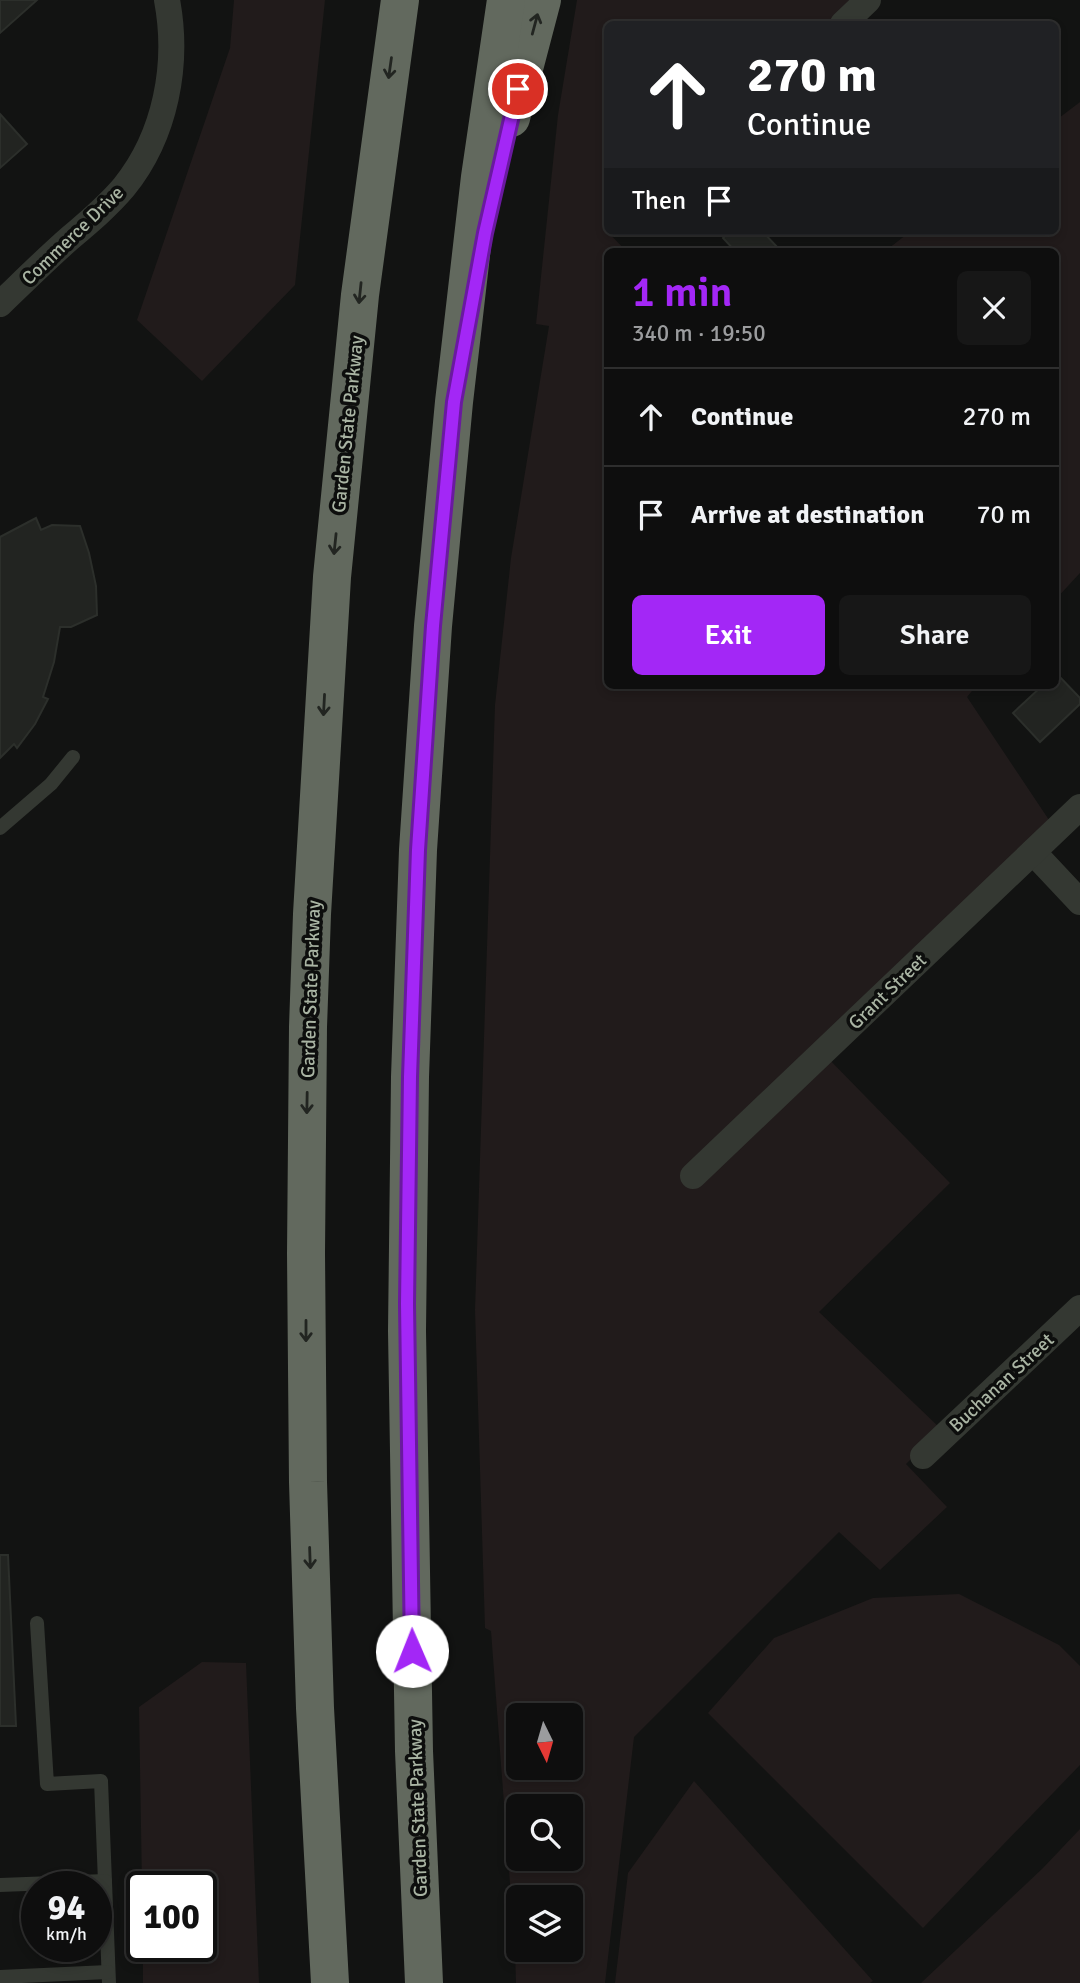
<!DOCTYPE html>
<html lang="en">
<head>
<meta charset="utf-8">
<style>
  body { margin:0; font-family:Signika,sans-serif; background:#171717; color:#f1f3f6; height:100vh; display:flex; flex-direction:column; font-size:26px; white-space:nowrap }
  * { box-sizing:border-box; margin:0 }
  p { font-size:23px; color:#9b9c9e }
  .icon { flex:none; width:38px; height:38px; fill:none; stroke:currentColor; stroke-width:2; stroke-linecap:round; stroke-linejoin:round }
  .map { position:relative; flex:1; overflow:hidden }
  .sheet { position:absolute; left:604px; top:248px; width:455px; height:441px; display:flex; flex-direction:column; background:#0e0e0e; border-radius:10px; box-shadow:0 4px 10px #0003,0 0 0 2px #2e2e2e }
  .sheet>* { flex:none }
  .banner { position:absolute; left:604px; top:21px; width:455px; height:214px; border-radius:10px; box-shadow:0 4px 10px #0003,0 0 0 2px #2e2e2e; background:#202124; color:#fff; overflow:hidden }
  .needle { width:46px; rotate:175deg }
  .tools { position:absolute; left:506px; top:1703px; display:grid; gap:14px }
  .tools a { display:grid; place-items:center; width:77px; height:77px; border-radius:10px; background:#0e0e0e; box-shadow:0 4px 10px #0003,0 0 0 2px #2e2e2e; font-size:35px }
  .speed { position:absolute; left:21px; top:1871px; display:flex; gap:14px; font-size:35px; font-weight:700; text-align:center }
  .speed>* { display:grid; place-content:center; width:91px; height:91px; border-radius:50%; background:#0e0e0e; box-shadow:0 4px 10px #0003,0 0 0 2px #2e2e2e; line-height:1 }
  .speed small { font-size:18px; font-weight:400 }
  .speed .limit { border:4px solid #111; border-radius:10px; background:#fff; color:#111 }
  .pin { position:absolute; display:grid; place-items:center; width:60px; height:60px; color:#fff; margin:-30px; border:4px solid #fff; border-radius:50%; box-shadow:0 2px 7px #0007 }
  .me { position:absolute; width:77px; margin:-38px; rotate:359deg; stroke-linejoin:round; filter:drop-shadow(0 0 5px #0008) }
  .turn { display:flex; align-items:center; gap:24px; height:147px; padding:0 28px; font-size:32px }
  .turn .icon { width:91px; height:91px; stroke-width:2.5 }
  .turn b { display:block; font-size:49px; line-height:60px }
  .then { display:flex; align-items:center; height:66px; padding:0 28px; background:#0003; gap:14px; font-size:26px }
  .round { display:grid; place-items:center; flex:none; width:74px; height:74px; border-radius:10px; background:#171717 }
  .summary { display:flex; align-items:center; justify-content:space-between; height:119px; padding:0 28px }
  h1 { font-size:42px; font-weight:600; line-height:52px; color:#a327f6 }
  .primary-button { display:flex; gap:14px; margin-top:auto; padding:14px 28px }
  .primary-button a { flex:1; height:80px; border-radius:10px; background:#a327f6; color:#fff; font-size:28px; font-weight:600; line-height:80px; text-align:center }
  .primary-button a+a { background:#171717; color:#f1f3f6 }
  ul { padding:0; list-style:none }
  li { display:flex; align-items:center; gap:21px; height:98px; padding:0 28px; border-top:2px solid #2e2e2e }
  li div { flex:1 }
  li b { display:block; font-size:26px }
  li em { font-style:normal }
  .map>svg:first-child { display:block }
  .green { fill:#211b1b; fill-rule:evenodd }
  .building { fill:#222421; stroke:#2c2f2b; stroke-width:2 }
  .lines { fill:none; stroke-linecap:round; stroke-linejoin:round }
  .service { stroke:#343832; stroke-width:14 }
  .minor { stroke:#343832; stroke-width:26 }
  .motorway { stroke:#62695e; stroke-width:38 }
  .oneway { stroke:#222521 }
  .route-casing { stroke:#6a19a0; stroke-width:18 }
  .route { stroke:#a327f6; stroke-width:12 }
  .labels { text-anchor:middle; stroke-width:7; stroke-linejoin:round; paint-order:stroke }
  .street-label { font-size:19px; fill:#a9b4a3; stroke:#0d0e0d }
</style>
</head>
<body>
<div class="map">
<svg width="1080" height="1983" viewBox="0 0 1080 1983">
  <rect width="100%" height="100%" fill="#121312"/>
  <g class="green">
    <polygon points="234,0 325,0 295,285 202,381 137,320 230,48"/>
    <path d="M 577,0 L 854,0 L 827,24 L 607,24 L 607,231 L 627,252 L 607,252 L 607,686 L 976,686 L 967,697 L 1053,826 L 822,1052 L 950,1183 L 819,1312 L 941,1429 L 906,1464 L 947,1507 L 880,1570 L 839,1532 L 634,1737 L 605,1983 L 516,1983 L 515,1950 L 491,1631 L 485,1628 L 475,1310 L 495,705 L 511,558 L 549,326 L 536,324 L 558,115 ZM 518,1715 L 570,1715 L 570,1768 L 518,1768 ZM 518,1806 L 570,1806 L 570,1858 L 518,1858 ZM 518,1897 L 570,1897 L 570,1950 L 518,1950 Z"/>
    <polygon points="1080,102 1080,573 1055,600 1055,252 884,252 911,231 1055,231 1055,121"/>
    <polygon points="959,1594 1059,1645 1080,1666 1080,1765 923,1928 708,1713 774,1638 873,1598"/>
    <polygon points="202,1662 246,1663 259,1983 143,1983 143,1946 201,1946 201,1886 142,1887 139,1707"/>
    <polygon points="694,1781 873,1981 870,1983 615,1983 628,1873"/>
    <polygon points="1080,1829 1080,1983 921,1983 1043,1868"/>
  </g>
  <g class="building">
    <polygon points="0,0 37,0 0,33"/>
    <polygon points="0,114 27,144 0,168"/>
    <polygon points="730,231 762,231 781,251 736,252 723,238"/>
    <polygon points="36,518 41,530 52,525 80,526 89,553 96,586 97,615 71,627 60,627 54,662 43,697 48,699 35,724 17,748 14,744 0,758 0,537"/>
    <polygon points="1056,673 1080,698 1080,704 1040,742 1013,713 1042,686 1055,686"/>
    <polygon points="0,1555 8,1555 16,1726 0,1726"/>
  </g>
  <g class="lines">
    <g class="service">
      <polyline points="0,828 51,784 73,757"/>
      <polyline points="37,1623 47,1784 101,1781 109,1983"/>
      <polyline points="0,1885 105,1881"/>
      <polyline points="0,1977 108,1972"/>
    </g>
    <g class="minor">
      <polyline points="843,24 868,0"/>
      <path d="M 0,304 C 23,282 46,259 70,238 C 89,222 108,206 124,187 C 166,135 179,64 167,0"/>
      <polyline points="1033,852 1080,902"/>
      <polyline points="693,1176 1080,807"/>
      <polyline points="923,1456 1080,1308"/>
    </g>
    <g class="motorway">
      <polyline points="511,118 542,0"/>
      <polyline points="330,1983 315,1708 308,1482 306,1253 308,1027 312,914 332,577 360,295 400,0"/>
      <polyline points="424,1983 414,1751 407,1331 410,1077 418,850 433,626 454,402 480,177 506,0"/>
    </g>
  </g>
  <defs><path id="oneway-shaft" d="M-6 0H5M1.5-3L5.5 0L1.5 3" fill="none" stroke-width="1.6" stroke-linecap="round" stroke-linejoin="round" transform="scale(1.75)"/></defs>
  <g class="oneway">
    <use href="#oneway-shaft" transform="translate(535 24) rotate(-75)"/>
    <use href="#oneway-shaft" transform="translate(390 68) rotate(98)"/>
    <use href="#oneway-shaft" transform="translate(360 293) rotate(96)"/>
    <use href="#oneway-shaft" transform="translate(335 544) rotate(96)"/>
    <use href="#oneway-shaft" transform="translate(324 705) rotate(93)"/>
    <use href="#oneway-shaft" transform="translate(307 1103) rotate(91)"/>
    <use href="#oneway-shaft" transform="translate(306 1331) rotate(90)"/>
    <use href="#oneway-shaft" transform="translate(310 1558) rotate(88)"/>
  </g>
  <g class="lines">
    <defs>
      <polyline id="route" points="412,1651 407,1304 410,1077 418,850 433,626 454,402 485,233 518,89"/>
    </defs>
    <use href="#route" class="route-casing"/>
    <use href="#route" class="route"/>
  </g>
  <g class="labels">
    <g class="street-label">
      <text transform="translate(72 235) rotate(-44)" y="7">Commerce Drive</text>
      <text transform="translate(347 424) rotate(-84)" y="7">Garden State Parkway</text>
      <text transform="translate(310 989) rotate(-88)" y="7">Garden State Parkway</text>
      <text transform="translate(887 991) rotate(-44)" y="7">Grant Street</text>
      <text transform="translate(1001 1382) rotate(-43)" y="7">Buchanan Street</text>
      <text transform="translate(417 1808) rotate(-92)" y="7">Garden State Parkway</text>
    </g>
  </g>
</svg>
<div class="tools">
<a><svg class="needle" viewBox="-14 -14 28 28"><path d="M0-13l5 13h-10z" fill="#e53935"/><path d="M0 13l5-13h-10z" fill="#9b9c9e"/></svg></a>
<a><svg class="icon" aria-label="search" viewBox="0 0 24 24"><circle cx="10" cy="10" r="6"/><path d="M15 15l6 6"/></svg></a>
<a><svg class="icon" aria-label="layers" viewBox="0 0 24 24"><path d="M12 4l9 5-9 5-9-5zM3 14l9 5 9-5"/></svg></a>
</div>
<div class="speed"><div>94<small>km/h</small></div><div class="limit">100</div></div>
<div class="pin" style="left:518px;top:89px;background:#d93025"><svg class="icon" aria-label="arrive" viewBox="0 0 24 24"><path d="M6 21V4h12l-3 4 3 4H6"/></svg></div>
<svg class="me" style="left:412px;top:1651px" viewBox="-20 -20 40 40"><circle r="19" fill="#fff"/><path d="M0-13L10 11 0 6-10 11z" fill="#a327f6"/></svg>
<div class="banner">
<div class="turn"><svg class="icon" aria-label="ahead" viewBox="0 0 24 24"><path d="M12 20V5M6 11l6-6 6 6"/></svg><div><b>270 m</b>Continue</div></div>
<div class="then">Then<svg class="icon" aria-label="arrive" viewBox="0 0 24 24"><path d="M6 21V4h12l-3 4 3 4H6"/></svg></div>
</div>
<section class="sheet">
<div class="summary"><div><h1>1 min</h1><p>340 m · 19:50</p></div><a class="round"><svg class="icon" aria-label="close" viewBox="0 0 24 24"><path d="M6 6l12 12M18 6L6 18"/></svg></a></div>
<ul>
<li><svg class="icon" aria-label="ahead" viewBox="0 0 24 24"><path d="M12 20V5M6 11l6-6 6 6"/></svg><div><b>Continue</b></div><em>270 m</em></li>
<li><svg class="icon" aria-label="arrive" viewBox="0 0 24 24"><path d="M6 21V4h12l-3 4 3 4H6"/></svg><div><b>Arrive at destination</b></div><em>70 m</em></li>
</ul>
<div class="primary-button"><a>Exit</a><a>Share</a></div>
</section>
</div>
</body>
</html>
